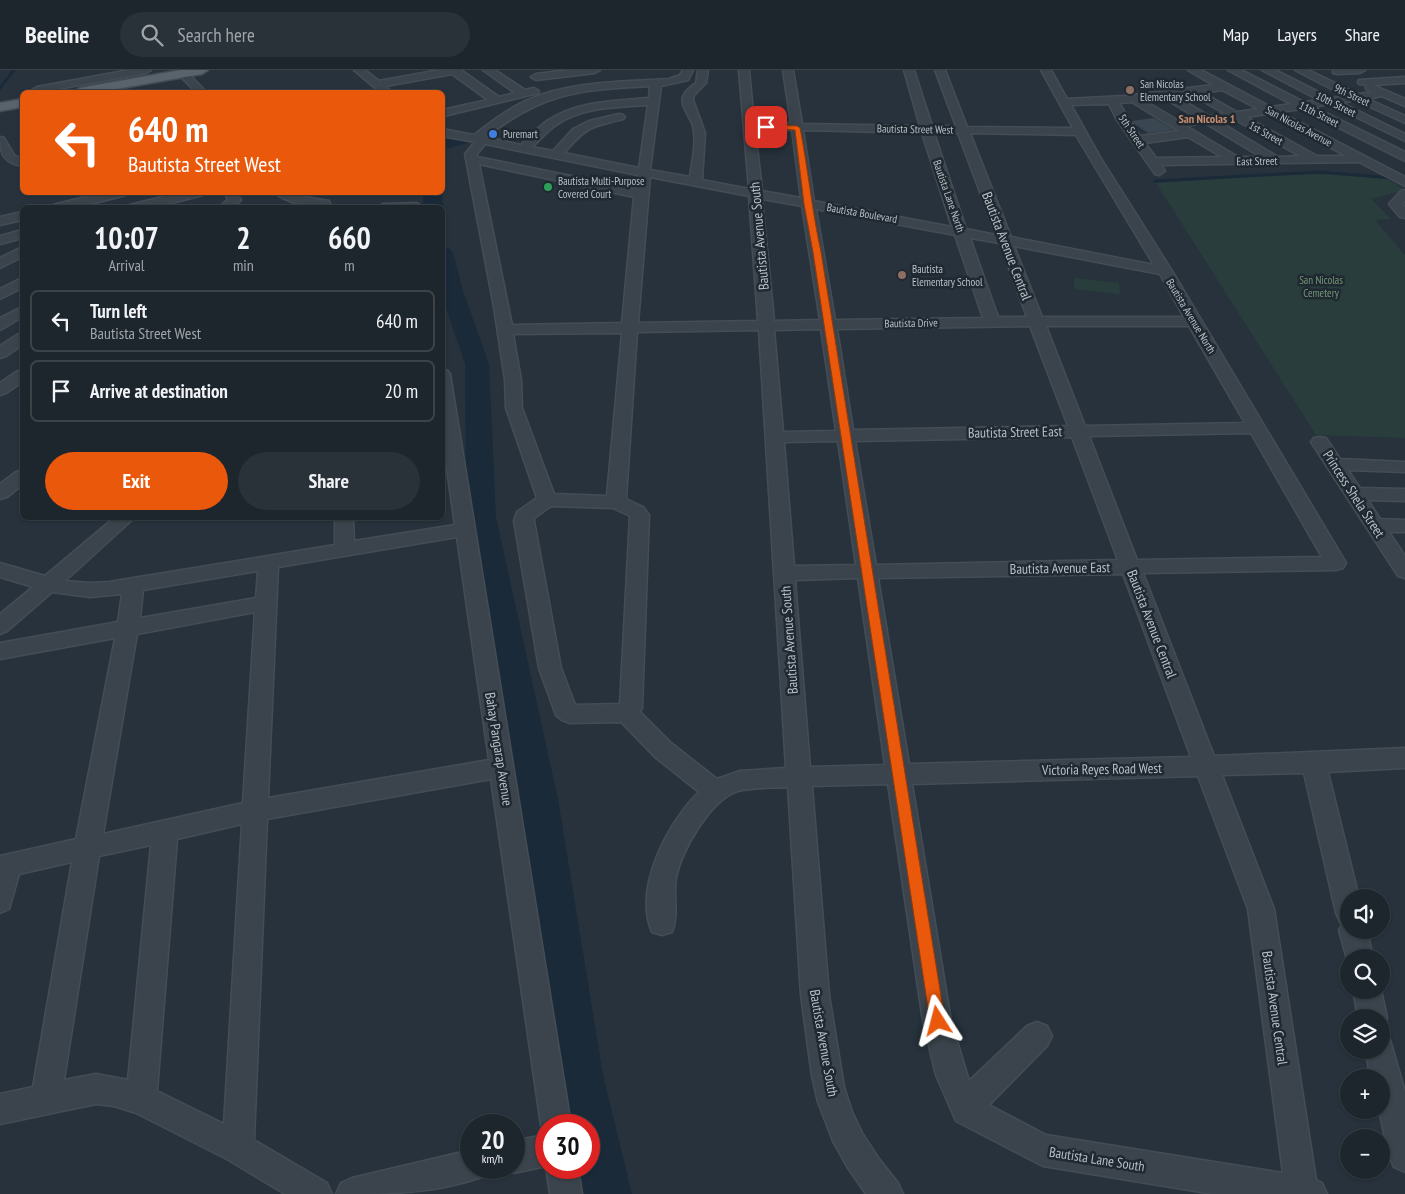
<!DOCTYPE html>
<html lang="en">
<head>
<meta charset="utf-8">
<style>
  body { margin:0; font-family:"PT Sans Narrow",sans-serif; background:#2a3239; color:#f1f3f6; height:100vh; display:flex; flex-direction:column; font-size:19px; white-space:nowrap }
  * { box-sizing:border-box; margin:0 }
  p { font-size:16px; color:#a0a5aa }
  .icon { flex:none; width:28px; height:28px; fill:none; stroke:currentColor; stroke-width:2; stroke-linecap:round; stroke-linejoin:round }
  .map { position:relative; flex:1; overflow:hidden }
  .details { position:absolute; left:20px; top:135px; width:425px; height:315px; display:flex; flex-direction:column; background:#1d262d; border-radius:8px; box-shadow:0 1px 4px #0004,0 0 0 1px #3b4349 }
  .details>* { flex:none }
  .top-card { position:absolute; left:20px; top:20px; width:425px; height:105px; border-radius:8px; box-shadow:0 1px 4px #0004,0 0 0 1px #3b4349; background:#ea580c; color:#fff; overflow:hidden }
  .controls { position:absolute; left:1340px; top:819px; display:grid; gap:10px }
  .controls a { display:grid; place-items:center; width:50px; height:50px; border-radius:50%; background:#1d262d; box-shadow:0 1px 4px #0004,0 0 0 1px #3b4349; font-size:25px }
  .speed { position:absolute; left:460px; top:1044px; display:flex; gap:10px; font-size:25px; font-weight:700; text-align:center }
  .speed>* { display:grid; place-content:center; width:65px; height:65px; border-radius:50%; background:#1d262d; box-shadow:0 1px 4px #0004,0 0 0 1px #3b4349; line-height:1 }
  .speed small { font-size:12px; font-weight:400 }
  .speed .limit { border:8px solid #d22; background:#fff; color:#111 }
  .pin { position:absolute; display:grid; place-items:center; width:42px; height:42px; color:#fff; margin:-21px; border-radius:10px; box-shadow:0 2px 8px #0006 }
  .me { position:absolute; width:55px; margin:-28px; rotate:351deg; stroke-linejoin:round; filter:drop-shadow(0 0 4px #0008) }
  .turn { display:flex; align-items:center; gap:18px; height:105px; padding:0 25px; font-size:22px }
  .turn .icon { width:65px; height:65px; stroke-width:2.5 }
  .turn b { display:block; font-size:35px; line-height:42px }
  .eta { display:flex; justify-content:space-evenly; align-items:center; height:85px; text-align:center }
  .eta b { font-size:30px; font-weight:700; line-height:35px }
  .primary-button { display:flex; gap:10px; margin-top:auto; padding:10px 25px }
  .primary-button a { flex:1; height:58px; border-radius:30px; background:#ea580c; color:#fff; font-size:20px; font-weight:700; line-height:58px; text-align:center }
  .primary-button a+a { background:#2a3239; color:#f1f3f6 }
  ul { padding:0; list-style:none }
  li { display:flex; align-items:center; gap:15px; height:62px; margin:0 10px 8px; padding:0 15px; border:2px solid #3b4349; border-radius:8px }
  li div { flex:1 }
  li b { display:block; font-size:19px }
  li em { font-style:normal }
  header { display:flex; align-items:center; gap:30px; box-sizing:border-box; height:70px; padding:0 25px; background:#1d262d; border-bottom:1px solid #3b4349 }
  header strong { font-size:24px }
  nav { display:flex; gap:28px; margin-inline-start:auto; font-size:18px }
  .search { width:350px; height:45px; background:#2a3239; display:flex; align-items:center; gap:12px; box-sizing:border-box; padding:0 18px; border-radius:28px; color:#a0a5aa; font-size:19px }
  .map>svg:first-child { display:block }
  .green { fill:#293d3d }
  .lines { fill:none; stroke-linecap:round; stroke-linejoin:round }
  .stream { stroke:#1b2a39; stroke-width:3 }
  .river { fill:#1b2a39; fill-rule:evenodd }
  .building { fill:#3a4752 }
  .minor-casing { stroke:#444d55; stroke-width:3 }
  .major-casing { stroke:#444d55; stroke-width:3 }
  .minor { fill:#3b444c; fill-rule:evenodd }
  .major { fill:#59636c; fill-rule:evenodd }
  .route { fill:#ea580c; stroke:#983908 }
  .education-dot { fill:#8d6e63; stroke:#202931; stroke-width:2 }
  .shop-dot { fill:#3f7fe0; stroke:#202931; stroke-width:2 }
  .leisure-dot { fill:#2e9e5b; stroke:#202931; stroke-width:2 }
  .labels { text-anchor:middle; stroke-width:5; stroke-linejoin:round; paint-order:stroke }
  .far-poi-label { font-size:11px; fill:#b7bfc7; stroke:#202931; text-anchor:start }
  .far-street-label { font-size:11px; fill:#b7bfc7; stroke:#202931 }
  .far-park-label { font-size:11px; fill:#719676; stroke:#202931 }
  .far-neighbourhood-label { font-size:12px; font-weight:bold; fill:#c98e70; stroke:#202931 }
  .street-label { font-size:14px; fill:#b7bfc7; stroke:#202931 }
</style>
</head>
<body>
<header>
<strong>Beeline</strong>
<div class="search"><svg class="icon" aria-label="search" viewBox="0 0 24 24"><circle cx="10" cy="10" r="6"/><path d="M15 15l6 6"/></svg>Search here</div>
<nav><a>Map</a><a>Layers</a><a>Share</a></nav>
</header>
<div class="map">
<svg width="1405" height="1124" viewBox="0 0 1405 1124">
  <rect width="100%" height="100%" fill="#27323c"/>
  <g class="green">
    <polygon points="1338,104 1387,109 1405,120 1371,129 1391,149 1375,150 1405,185 1405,368 1316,365 1156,113 1276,105"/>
    <polygon points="1074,208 1119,213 1120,224 1074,219"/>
  </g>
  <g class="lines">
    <g class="stream">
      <polyline points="0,18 14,0"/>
      <polyline points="1155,111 1319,102 1405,109"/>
    </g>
    <g class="river">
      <polygon points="462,64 468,65 471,69 468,73 442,80 442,69"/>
      <polygon points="423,122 442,122 443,138 423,138"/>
      <polygon points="442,176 449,178 453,182 462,218 489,294 496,447 558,729 603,1005 632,1124 582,1124 577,1098 589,1098 589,1055 568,1055 557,1005 520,729 466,447 465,294 442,226"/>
    </g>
  </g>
  <polygon class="building" points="1154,48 1174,60 1148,63 1136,55 1132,51"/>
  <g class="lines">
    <defs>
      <g id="minor">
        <polygon points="129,0 151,0 146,3 41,22 33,22 32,20 37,17"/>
        <polygon points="354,0 365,0 379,11 439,0 461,0 499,27 515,23 483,0 495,0 525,20 534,18 539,21 538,23 444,46 442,40 488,30 452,4 386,16 391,22 380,22"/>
        <polygon points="569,0 600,0 595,3 536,10 531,7 536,4"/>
        <path d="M 683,0 L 693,0 L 688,10 L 661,16 L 650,100 L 690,107 C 692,91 697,73 693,56 C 691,47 680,37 683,27 C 685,20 691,17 696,13 L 698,0 L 708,0 L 706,13 L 694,25 L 693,30 L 705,63 L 702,110 L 749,119 L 739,0 L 749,0 L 754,53 L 791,53 L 783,0 L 793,0 L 802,54 L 920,56 L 904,0 L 914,0 L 932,56 L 956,56 L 935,0 L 945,0 L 967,57 L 1073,58 L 1041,0 L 1051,0 L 1067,29 L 1124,26 L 1213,15 L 1188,0 L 1201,0 L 1271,37 L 1291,34 L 1228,0 L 1241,0 L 1304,32 L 1319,30 L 1262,0 L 1275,0 L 1331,28 L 1345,26 L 1295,0 L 1308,0 L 1358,24 L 1372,22 L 1366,19 L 1366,15 L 1359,14 L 1358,12 L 1359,10 L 1405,7 L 1405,13 L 1373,15 L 1405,29 L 1405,36 L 1382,26 L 1368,29 L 1405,46 L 1405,53 L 1355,30 L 1342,33 L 1405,64 L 1405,71 L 1329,34 L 1314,37 L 1405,82 L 1405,91 L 1301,39 L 1280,42 L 1405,107 L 1405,116 L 1359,92 L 1161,95 L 1165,101 L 1159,105 L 1155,104 L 1117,50 L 1109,34 L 1071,35 L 1100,87 L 1172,201 L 1346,493 L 1343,498 L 1336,500 L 1143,503 L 1214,686 L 1405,678 L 1405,698 L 1328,702 L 1359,828 L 1349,828 L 1349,860 L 1367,860 L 1373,888 L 1349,888 L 1349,896 L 1339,860 L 1343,853 L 1340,852 L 1336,843 L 1304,703 L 1222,705 L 1274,839 L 1316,1110 L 1322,1113 L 1327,1124 L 1213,1124 L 1043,1096 L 956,1051 L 936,1005 L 923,951 L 888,714 L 812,716 L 829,925 L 844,1017 L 852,1042 L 862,1063 L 879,1089 L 898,1113 L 903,1124 L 866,1124 L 848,1098 L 833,1071 L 818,1032 L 812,1006 L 801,925 L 788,717 C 772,718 753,717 738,721 C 711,729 680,782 676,809 C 673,826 679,846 672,862 L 662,865 L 652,862 C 633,818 668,752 699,722 L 655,687 L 621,652 L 570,653 L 562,650 L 556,645 L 539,598 L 514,451 L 517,442 L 537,428 L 506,338 L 505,310 L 494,237 L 465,84 L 475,72 L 442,66 L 442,59 L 474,65 C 490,53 506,40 525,31 C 570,11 621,12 669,9 L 680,5 ZM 650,16 L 649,28 C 615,31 576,31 547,51 C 537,58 529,67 521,75 L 486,67 C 544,22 579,20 650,16 ZM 1222,20 L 1258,39 L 1237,42 L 1203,23 ZM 1190,24 L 1224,43 L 1209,46 L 1176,26 ZM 1164,28 L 1197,48 L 1177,50 L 1145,31 ZM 1132,32 L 1179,61 L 1140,66 L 1119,33 ZM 648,35 L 639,98 L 564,83 C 586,57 590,57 623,49 L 625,47 L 623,45 L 619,44 L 589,51 L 573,59 L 553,81 L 532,77 C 540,70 547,61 556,55 C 582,37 617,37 648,35 ZM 1267,44 L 1346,86 L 1317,86 L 1246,47 ZM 1234,49 L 1300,86 L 1278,87 L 1218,51 ZM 1205,53 L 1261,87 L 1238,87 L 1186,56 ZM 755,59 L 792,60 L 801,128 L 762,121 ZM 803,60 L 922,63 L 952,157 L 814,131 ZM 934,63 L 958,63 L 996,165 L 966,159 ZM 970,63 L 1076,65 L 1154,195 L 1011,167 ZM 1188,67 L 1222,87 L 1156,88 L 1145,73 ZM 485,74 L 638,105 L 636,119 L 477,87 L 477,84 ZM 479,94 L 634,127 L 622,253 L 512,255 ZM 650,107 L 749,126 L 758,251 L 638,253 ZM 762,129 L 802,136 L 820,250 L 774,251 ZM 816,139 L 955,165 L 983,248 L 835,250 ZM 970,168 L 1000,173 L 1027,247 L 998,247 ZM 1014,176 L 1160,204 L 1184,247 L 1042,247 ZM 1030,256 L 1068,356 L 853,360 L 837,259 ZM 1046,256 L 1189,256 L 1245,353 L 1085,356 ZM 821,259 L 836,361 L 783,362 L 774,260 ZM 759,260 L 786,698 L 740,701 L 717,709 L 671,673 L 640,642 L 642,638 L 649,445 L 643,437 L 626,429 L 637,262 ZM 622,263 L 607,426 L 554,424 L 522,338 L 521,310 L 513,264 ZM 1251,363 L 1322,487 L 1137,490 L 1089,366 ZM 1072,367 L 1118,490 L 876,495 L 855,371 ZM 838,371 L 856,495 L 794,496 L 784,372 ZM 551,436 L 613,438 L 630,446 L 620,634 L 575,635 L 561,598 L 534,451 L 534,448 ZM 1123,504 L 1191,687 L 909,694 L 878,508 ZM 858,508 L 885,695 L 810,697 L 795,510 ZM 1198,706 L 1248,839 L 1283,1103 L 1046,1065 L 989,1035 L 1047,976 L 1052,966 L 1047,956 L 1037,952 L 1027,956 L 969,1011 L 951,951 L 912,714 Z"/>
        <polygon points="1333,0 1365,0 1360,3 1337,4 1333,3"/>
        <polygon points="183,1 187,2 206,22 196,22 178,4"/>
        <path d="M 0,67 L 4,68 L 14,85 L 22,89 L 22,96 C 4,93 0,84 0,67 Z"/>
        <polygon points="1405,120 1405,131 1402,134 1405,137 1405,148 1400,147 1389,134 1401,121"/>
        <polygon points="105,122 128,122 126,125 75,138 52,138 53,135"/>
        <polygon points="182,122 205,122 203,125 152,138 129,138 130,135"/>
        <polygon points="223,122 236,122 241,130 233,138 218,138 228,129"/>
        <path d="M 275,122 L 290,122 L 294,125 L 329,131 L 330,134 L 329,137 C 315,139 284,133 275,122 Z"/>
        <polygon points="417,133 423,137 377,138 383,134"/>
        <polygon points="22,142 22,150 0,155 0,147"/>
        <polygon points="22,160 22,168 0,174 0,166"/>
        <polygon points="22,177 22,187 0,198 0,188"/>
        <polygon points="22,208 22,218 0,229 0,219"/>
        <polygon points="22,237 22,247 0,260 0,248"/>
        <polygon points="22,263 22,275 6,286 0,288 0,276 17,265"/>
        <path d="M 442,299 L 448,301 L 450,304 L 571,1055 L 546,1055 L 546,1096 L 514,1103 L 503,1098 L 514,1098 L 514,1071 L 544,1065 L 541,1055 L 491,709 L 267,749 L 254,1070 L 327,1113 L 332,1124 L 285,1124 L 227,1089 L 136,1043 L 114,1036 L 96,1034 L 0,1054 L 0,1024 L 33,1017 L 72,792 L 19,804 L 9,839 L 0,843 L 0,786 L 76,769 L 115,568 L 0,589 L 0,573 L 118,552 L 122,524 L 90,527 L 52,522 L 7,561 L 0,564 L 0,544 L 33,517 L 0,507 L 0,493 L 45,506 L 114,448 L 134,448 L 65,511 L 90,513 L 109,512 L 335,475 L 335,448 L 353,448 L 354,471 L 455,455 L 442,364 ZM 457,467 L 489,690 L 268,728 L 278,497 ZM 258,501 L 256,528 L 140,548 L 143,520 ZM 255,542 L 243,733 L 103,764 L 137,564 ZM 242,754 L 224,1054 L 157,1021 L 177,769 ZM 151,775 L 128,1010 L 96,1004 L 64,1010 L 99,786 Z"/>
        <polygon points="22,300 22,312 6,323 0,325 0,313 16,302"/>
        <polygon points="1320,367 1326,368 1340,389 1405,392 1405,402 1348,400 1360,418 1405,419 1405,431 1368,430 1380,449 1405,450 1405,462 1389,462 1405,486 1405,508 1398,506 1311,372 1314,368"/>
        <polygon points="22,400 22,415 7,427 0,429 0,414 16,402"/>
        <polygon points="1353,920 1381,920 1387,948 1383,958 1381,959 1381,948 1358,948"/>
        <polygon points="1381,966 1390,970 1405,1022 1405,1102 1394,1097 1389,1086 1379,1040 1381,1040 1381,1008 1371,1008 1365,980 1381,980"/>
        <path d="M 471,1080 L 471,1098 L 486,1098 L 482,1107 C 433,1124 387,1124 336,1124 L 341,1113 L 352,1108 Z"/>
        <polygon points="546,1098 578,1098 582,1124 550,1124"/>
      </g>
      <g id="major">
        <polygon points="181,0 208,0 202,4 99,22 73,22 80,18"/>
        <polygon points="22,29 22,37 0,41 0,33"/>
      </g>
    </defs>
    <use href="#minor" class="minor-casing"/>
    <use href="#major" class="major-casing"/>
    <use href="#minor" class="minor"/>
    <use href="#major" class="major"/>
  </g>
  <path class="route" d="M 766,55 L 797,56 L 800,58 C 808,99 812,141 821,182 L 945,951 L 943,956 L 938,959 L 932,956 L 930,951 L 813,182 L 804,134 L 795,60 L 764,58 Z"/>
  <g class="education-dot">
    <circle cx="1130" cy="20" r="5"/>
    <circle cx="902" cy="205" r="5"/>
  </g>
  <circle class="shop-dot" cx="493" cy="64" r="5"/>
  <circle class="leisure-dot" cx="548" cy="117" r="5"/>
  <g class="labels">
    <g class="far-poi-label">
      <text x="1140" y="18">San Nicolas<tspan x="1140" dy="13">Elementary School</tspan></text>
      <text x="503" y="68">Puremart</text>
      <text x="558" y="115">Bautista Multi-Purpose<tspan x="558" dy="13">Covered Court</tspan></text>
      <text x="912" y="203">Bautista<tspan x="912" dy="13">Elementary School</tspan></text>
    </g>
    <g class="far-street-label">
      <text transform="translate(1352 25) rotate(25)" y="4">9th Street</text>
      <text transform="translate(1336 34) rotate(26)" y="4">10th Street</text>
      <text transform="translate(1319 44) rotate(27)" y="4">11th Street</text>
      <text transform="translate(1299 56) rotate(28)" y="4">San Nicolas Avenue</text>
      <text transform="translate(915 59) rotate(1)" y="4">Bautista Street West</text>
      <text transform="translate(1132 61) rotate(56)" y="4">5th Street</text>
      <text transform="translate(1266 63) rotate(29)" y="4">1st Street</text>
      <text transform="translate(1257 91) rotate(-1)" y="4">East Street</text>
      <text transform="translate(949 126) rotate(71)" y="4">Bautista Lane North</text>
      <text transform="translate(862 143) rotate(10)" y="4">Bautista Boulevard</text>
      <text transform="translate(1191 246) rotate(59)" y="4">Bautista Avenue North</text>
      <text transform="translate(911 253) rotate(-1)" y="4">Bautista Drive</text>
    </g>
    <g class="far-park-label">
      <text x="1321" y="214">San Nicolas<tspan x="1321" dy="13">Cemetery</tspan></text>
    </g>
    <g class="far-neighbourhood-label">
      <text x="1207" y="53">San Nicolas 1</text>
    </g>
    <g class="street-label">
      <text transform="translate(759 166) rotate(-95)" y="5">Bautista Avenue South</text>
      <text transform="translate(1007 176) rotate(69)" y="5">Bautista Avenue Central</text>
      <text transform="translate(1015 362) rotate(-1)" y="5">Bautista Street East</text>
      <text transform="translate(1354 424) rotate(57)" y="5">Princess Shela Street</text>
      <text transform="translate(1060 498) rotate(-1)" y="5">Bautista Avenue East</text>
      <text transform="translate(1152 554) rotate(69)" y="5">Bautista Avenue Central</text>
      <text transform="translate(789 570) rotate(-94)" y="5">Bautista Avenue South</text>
      <text transform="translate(499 679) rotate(81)" y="5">Bahay Pangarap Avenue</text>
      <text transform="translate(1102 699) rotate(-1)" y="5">Victoria Reyes Road West</text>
      <text transform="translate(1275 938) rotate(82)" y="5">Bautista Avenue Central</text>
      <text transform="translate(824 973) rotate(80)" y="5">Bautista Avenue South</text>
      <text transform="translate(1097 1089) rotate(9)" y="5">Bautista Lane South</text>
    </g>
  </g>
</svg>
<div class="controls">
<a><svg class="icon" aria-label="sound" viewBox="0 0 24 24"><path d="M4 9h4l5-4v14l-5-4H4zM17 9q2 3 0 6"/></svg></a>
<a><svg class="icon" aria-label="search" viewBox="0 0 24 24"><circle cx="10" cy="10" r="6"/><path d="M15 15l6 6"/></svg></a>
<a><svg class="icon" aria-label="layers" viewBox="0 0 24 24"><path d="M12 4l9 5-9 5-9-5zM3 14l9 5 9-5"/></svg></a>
<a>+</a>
<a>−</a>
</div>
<div class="speed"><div>20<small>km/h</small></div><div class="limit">30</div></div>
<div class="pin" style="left:766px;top:57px;background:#d93025"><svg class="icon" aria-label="arrive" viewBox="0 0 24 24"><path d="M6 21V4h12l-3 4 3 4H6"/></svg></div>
<svg class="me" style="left:938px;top:951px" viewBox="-20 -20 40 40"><path d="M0-17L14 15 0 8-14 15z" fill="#ea580c" stroke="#fff" stroke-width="4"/></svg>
<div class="top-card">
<div class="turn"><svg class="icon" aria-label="left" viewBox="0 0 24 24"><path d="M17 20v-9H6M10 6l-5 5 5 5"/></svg><div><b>640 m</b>Bautista Street West</div></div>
</div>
<section class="details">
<div class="eta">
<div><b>10:07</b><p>Arrival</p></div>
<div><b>2</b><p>min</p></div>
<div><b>660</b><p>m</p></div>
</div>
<ul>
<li><svg class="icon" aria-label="left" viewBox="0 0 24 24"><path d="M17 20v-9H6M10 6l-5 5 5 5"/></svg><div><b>Turn left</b><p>Bautista Street West</p></div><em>640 m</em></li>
<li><svg class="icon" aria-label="arrive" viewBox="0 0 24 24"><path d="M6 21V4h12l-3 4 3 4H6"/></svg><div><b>Arrive at destination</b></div><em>20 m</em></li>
</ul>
<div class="primary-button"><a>Exit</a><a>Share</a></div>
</section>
</div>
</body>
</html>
